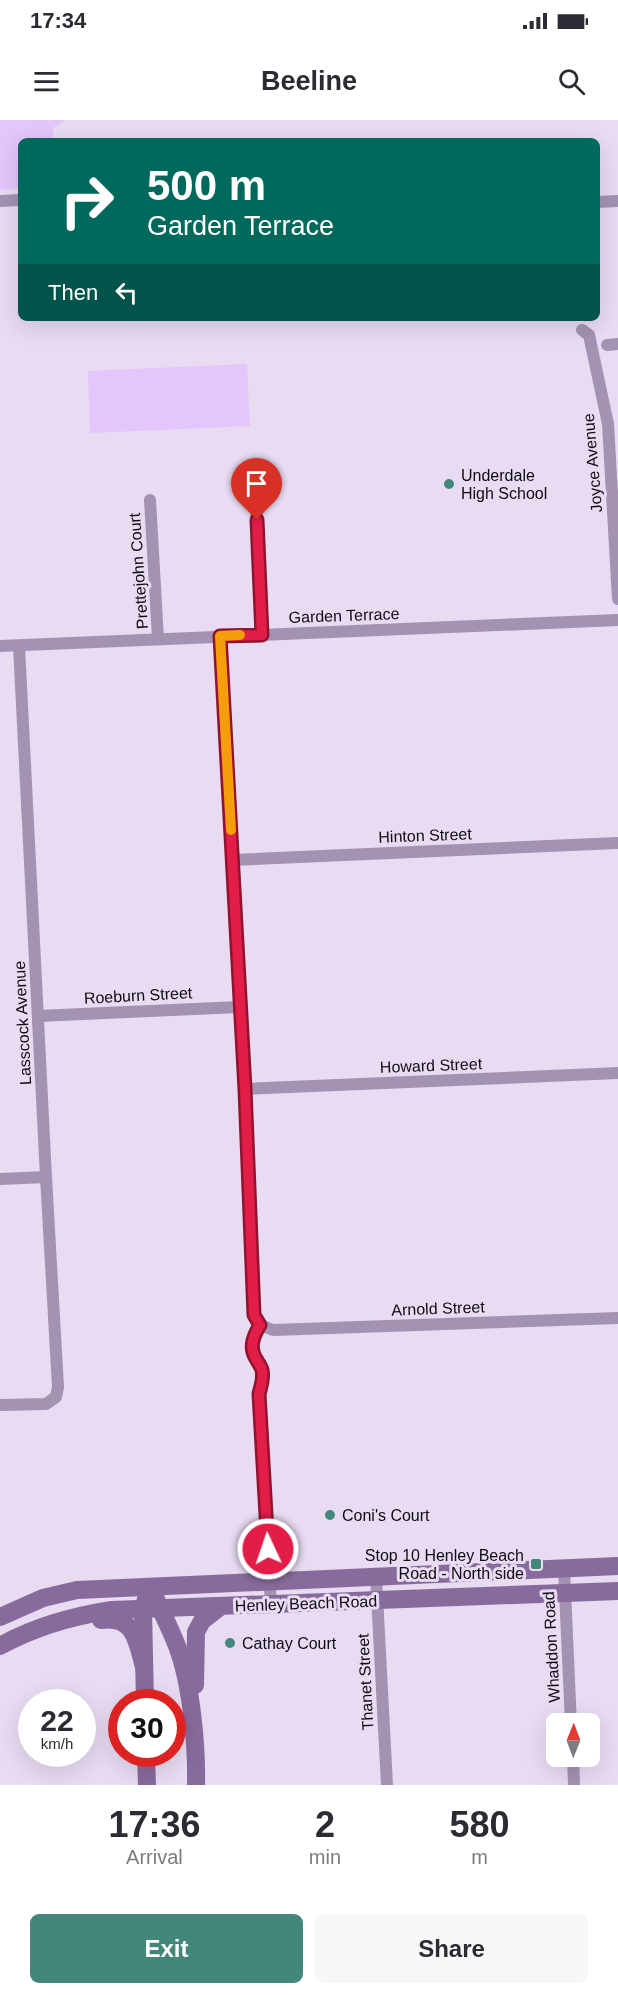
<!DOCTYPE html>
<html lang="en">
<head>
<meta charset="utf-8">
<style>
  body { margin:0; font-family:Arial,sans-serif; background:#f7f7f7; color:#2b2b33; height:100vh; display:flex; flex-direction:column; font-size:22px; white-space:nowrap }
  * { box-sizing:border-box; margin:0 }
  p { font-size:20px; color:#7c7c81 }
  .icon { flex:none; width:33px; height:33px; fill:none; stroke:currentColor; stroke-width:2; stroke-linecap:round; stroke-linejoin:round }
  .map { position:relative; height:1665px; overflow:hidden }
  .panel { display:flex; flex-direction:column; background:#fff; flex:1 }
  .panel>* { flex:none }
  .banner { position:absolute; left:18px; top:18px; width:582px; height:183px; border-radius:9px; box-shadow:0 6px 24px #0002; background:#00695c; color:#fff; overflow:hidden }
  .needle { width:39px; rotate:1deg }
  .controls { position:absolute; left:546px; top:1593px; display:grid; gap:12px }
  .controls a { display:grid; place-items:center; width:54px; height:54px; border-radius:9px; background:#fff; box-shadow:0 6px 24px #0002; font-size:30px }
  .speed { position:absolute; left:18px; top:1569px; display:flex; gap:12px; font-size:30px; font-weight:700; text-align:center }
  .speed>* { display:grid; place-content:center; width:78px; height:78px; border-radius:50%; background:#fff; box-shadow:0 6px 24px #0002; line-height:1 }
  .speed small { font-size:15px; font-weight:400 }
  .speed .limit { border:9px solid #d22; background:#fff; color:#111 }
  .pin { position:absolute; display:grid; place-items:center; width:51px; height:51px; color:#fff; margin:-62px -26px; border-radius:50% 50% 50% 0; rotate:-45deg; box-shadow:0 0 6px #0007 }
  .pin .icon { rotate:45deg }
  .me { position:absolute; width:66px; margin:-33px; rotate:357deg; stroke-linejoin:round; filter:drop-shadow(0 0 4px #0008) }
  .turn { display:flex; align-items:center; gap:21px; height:126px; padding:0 30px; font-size:27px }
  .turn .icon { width:78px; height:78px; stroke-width:2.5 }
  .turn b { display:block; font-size:42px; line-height:51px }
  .then { display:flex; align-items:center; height:57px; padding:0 30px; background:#0003; gap:12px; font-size:22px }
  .eta { display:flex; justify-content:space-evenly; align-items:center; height:102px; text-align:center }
  .eta b { font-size:36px; font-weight:800; line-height:42px }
  .cta { display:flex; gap:12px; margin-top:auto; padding:12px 30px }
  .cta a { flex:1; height:69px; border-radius:9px; background:#43877b; color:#fff; font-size:24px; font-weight:800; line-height:69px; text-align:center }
  .cta a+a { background:#f7f7f7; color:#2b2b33 }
  .status { display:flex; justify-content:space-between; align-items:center; height:42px; padding:0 30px; background:#fff; direction:ltr }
  .status svg { height:16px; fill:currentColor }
  header { display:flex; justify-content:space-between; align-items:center; height:78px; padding:0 30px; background:#fff; font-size:27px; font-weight:800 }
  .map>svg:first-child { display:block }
  .green { fill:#e3c6fb }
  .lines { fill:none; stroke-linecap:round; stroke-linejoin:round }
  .street { stroke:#a492b3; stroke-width:12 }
  .secondary { stroke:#876b9c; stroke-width:18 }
  .route-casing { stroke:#92132f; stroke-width:15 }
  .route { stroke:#e11d48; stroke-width:10 }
  .slow { stroke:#f59e0b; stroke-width:10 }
  .poi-dot { fill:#43877b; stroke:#e8dbf2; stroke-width:2 }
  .labels { text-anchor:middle; stroke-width:6; stroke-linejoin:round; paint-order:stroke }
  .street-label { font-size:16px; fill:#0f0b13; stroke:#e8dbf2 }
  .poi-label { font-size:16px; fill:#0f0b13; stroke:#e8dbf2; text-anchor:start }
</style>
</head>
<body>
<div class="status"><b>17:34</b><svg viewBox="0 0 49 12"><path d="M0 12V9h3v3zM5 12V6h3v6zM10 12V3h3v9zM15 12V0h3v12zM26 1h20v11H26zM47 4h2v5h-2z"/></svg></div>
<header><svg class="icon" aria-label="menu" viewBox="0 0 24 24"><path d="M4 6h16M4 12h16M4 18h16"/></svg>Beeline<svg class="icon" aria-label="search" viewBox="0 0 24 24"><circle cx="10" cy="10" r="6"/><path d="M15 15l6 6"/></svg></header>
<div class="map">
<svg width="618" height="1665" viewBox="0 0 618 1665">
  <rect width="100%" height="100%" fill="#e8dbf2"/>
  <g class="green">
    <polygon points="0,0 66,0 53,8 53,21 21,21 21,68 0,70"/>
    <polygon points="247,244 250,306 90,313 88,251"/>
  </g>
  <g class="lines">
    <g class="street">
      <polyline points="0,81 21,80"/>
      <polyline points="597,82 618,81"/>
      <polyline points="582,210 589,215 608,304 618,479"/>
      <polyline points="607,225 618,224"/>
      <polyline points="255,355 262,515"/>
      <polyline points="150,380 158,519"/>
      <path d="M 220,515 L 245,969 L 254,1195 L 260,1205 C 254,1215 249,1226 255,1237 C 257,1241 261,1246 262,1250 C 264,1258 261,1266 259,1274 L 271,1485"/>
      <polyline points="0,526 618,500"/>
      <polyline points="233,740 618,723"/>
      <polyline points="38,896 239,887"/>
      <polyline points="245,969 618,953"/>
      <polyline points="0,1059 46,1057"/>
      <polyline points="260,1205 273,1210 618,1198"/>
      <polyline points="0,1285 46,1284 56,1277 58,1267 46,1057 19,526"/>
      <polyline points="564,1449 571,1604"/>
      <polyline points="376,1457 387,1665"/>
      <polyline points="573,1636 574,1665"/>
    </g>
    <g class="secondary">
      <path d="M 156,1479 C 163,1495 171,1510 177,1526 C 191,1562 197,1626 196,1665"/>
      <polyline points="0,1497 43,1478 77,1470 618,1446"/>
      <path d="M 101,1500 C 135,1495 137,1522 144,1547"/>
      <path d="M 0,1526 C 34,1507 73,1496 112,1490 L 618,1471"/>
      <polyline points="195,1565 196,1512 202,1501 220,1487"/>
      <polyline points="145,1582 143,1490 146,1479"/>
      <polyline points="146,1634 147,1665"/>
    </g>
  </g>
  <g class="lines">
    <defs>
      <path id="route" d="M 257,400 L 262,515 L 220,516 L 245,969 L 254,1195 L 260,1205 C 254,1215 249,1226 255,1237 C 257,1241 261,1246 262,1250 C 264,1258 261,1266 259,1274 L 268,1429"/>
    </defs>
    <use href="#route" class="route-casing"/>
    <use href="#route" class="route"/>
    <polyline class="slow" points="231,710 220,516 240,515"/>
  </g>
  <g class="poi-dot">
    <circle cx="449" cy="364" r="6"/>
    <circle cx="330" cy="1395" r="6"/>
    <rect x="530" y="1438" width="12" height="12" rx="3"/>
    <circle cx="230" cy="1523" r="6"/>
  </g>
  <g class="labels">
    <g class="street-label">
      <text transform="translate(592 343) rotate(-95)" y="6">Joyce Avenue</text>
      <text transform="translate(138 451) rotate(-94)" y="6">Prettejohn Court</text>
      <text transform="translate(344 495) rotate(-2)" y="6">Garden Terrace</text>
      <text transform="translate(425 715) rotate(-2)" y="6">Hinton Street</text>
      <text transform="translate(138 875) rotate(-3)" y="6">Roeburn Street</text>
      <text transform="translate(22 903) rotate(-93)" y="6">Lasscock Avenue</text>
      <text transform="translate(431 945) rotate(-2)" y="6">Howard Street</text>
      <text transform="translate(438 1188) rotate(-2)" y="6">Arnold Street</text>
      <text transform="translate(306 1483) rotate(-2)" y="6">Henley Beach Road</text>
      <text transform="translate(551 1527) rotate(-93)" y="6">Whaddon Road</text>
      <text transform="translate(365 1562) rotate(-93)" y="6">Thanet Street</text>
    </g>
    <g class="poi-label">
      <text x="461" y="361">Underdale<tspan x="461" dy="18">High School</tspan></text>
      <text x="342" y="1401">Coni's Court</text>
      <text x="524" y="1441" text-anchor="end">Stop 10 Henley Beach<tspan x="524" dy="18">Road - North side</tspan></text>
      <text x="242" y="1529">Cathay Court</text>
    </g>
  </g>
</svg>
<div class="controls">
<a><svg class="needle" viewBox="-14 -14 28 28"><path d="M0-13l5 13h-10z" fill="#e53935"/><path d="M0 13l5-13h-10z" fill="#7c7c81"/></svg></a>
</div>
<div class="speed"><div>22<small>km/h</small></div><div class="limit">30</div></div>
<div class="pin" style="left:257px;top:400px;background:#d93025"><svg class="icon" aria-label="arrive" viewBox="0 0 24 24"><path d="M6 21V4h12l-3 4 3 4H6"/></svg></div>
<svg class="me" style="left:268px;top:1429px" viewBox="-20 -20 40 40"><circle r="17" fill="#e11d48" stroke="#fff" stroke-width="3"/><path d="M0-11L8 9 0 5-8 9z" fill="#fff"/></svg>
<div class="banner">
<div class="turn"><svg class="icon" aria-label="right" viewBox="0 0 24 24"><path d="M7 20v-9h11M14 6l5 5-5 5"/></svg><div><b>500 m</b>Garden Terrace</div></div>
<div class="then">Then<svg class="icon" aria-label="left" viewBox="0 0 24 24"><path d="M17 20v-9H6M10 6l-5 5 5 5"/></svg></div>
</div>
</div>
<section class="panel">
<div class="eta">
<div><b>17:36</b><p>Arrival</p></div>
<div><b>2</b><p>min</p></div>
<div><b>580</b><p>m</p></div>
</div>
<div class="cta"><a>Exit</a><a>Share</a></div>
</section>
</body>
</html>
